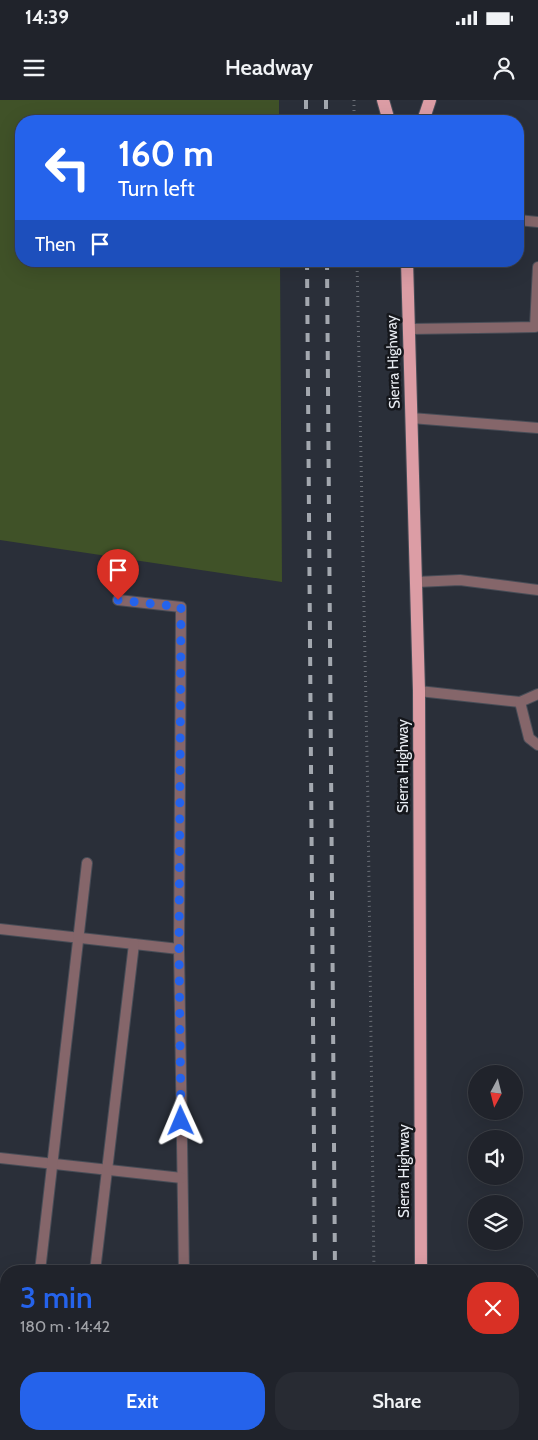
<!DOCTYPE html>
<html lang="en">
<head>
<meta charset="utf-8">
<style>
  body { margin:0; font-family:Cabin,sans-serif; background:#282b33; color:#f1f3f6; height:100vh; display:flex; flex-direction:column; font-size:19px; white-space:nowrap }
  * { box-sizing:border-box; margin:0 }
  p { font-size:16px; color:#a2a4a9 }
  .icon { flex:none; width:28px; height:28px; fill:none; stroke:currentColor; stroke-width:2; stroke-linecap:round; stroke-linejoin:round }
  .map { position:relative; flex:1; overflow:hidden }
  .panel { position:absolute; left:0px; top:1165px; width:539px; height:175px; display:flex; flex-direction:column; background:#20232b; border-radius:20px 20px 0 0; box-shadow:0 5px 20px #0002,0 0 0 1px #3d4047 }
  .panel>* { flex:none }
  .hud { position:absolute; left:15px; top:15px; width:509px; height:152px; border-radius:20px; box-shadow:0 5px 20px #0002,0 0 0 1px #3d4047; background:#2563eb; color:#fff; overflow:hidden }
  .needle { width:32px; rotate:187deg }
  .fabs { position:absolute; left:468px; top:965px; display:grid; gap:10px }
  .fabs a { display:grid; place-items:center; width:55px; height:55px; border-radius:50%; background:#20232b; box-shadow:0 5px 20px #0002,0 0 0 1px #3d4047; font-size:25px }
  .pin { position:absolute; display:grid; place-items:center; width:42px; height:42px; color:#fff; margin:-51px -21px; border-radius:50% 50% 50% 0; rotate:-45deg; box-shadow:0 0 5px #0007 }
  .pin .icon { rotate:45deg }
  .me { position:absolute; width:55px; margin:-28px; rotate:359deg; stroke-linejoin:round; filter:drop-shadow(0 0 4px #0008) }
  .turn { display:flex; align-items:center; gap:18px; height:105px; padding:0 20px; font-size:22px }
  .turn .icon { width:65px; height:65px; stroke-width:2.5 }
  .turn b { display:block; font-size:35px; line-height:42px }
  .then { display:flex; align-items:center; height:48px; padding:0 20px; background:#0003; gap:10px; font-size:19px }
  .round { display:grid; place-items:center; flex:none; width:52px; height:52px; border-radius:20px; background:#282b33 }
  .head { display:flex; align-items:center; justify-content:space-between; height:85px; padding:0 20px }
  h1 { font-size:30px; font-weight:600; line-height:38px; color:#2563eb }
  .primary-button { display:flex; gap:10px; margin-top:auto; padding:10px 20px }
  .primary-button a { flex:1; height:58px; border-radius:20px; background:#2563eb; color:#fff; font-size:20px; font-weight:600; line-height:58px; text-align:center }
  .primary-button a+a { background:#282b33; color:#f1f3f6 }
  .status { display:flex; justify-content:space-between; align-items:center; height:35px; padding:0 25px; background:#20232b; direction:ltr }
  .status svg { height:14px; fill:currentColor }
  header { display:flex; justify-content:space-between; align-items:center; height:65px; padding:0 20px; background:#20232b; font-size:22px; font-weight:600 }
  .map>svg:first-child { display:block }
  .green { fill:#405228 }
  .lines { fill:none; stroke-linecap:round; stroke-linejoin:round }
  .service-casing { stroke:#484d57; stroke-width:12 }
  .primary-casing { stroke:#484d57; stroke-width:14 }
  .path { stroke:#686d75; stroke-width:3; stroke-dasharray:1 4; stroke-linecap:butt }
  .service { stroke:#85666a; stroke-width:10 }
  .primary { stroke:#dc9da5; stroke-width:12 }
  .rail { stroke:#a3a8af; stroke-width:4; stroke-dasharray:9 9; stroke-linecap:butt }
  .route { stroke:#2563eb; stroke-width:9; stroke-dasharray:0 16.2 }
  .labels { text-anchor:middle; stroke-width:5; stroke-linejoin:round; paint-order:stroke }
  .street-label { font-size:15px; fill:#e8ecf2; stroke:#15171c }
</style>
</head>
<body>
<div class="status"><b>14:39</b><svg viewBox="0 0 49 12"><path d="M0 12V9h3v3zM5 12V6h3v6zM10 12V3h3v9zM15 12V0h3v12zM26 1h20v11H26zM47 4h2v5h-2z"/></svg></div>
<header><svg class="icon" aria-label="menu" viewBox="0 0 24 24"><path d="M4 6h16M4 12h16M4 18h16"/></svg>Headway<svg class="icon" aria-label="person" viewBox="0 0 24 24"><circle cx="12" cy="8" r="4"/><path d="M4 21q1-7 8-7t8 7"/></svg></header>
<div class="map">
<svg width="538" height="1340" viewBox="0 0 538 1340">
  <rect width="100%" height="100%" fill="#2a2f39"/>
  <polygon class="green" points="0,0 279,0 279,21 21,21 21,161 280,161 282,482 0,440"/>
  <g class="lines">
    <defs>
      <g id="service">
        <polyline points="518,120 538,122"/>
        <polyline points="409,229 535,227 538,167"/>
        <polyline points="411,318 538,328"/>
        <polyline points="416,482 460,480 538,490"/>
        <polyline points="118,500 181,507 179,849"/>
        <polyline points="419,591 520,602 538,594"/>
        <polyline points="520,602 529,638 538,645"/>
        <polyline points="0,829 179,849 184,1171"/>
        <polyline points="0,1058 182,1078"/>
        <polyline points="40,1171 87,763"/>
        <polyline points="95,1171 134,844"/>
        <polyline points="0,1241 6,1242"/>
        <polyline points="21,1340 22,1334"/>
      </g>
      <g id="primary">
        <polyline points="383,0 389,21"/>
        <polyline points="423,21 430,0"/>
        <polyline points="407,161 419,591 421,1171"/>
        <polyline points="421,1334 421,1340"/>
      </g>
    </defs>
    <use href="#service" class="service-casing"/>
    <use href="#primary" class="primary-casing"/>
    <g class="path">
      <polyline points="354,0 354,21"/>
      <polyline points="357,161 368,705 374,1171"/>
      <polyline points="376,1334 376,1340"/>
    </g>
    <use href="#service" class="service"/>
    <use href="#primary" class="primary"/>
    <g class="rail">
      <polyline points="306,0 306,21"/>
      <polyline points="326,0 326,21"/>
      <polyline points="307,161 315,1171"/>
      <polyline points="327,161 335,1171"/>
      <polyline points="317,1334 317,1340"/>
      <polyline points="337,1334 337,1340"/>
    </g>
  </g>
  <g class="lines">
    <polyline class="route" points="118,500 181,507 179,849 181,1021"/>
  </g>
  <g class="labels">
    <g class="street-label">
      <text transform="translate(393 262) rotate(-92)" y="5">Sierra Highway</text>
      <text transform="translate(403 666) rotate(-90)" y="5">Sierra Highway</text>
      <text transform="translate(404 1071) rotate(-90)" y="5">Sierra Highway</text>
    </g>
  </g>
</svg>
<div class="fabs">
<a><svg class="needle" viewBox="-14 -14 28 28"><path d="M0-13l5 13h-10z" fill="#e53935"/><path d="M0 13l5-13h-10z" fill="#a2a4a9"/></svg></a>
<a><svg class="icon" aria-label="sound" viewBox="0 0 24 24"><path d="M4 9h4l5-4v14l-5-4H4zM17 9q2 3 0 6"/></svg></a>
<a><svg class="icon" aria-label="layers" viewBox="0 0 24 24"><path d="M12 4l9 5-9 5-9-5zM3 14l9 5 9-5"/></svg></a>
</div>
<div class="pin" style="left:118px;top:500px;background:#d93025"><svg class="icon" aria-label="arrive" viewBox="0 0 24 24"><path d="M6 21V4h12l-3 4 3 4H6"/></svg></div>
<svg class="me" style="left:181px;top:1021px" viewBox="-20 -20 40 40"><path d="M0-17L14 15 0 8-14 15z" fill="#2563eb" stroke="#fff" stroke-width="4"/></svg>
<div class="hud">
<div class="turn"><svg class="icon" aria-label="left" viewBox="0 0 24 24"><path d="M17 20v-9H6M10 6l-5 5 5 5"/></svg><div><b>160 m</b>Turn left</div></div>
<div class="then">Then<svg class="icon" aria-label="arrive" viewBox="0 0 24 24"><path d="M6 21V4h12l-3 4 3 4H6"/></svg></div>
</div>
<section class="panel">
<div class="head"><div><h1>3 min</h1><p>180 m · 14:42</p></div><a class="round" style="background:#d93025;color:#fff"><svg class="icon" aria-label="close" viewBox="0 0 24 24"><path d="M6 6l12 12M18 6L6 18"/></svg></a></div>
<div class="primary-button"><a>Exit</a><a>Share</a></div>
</section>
</div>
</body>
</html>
